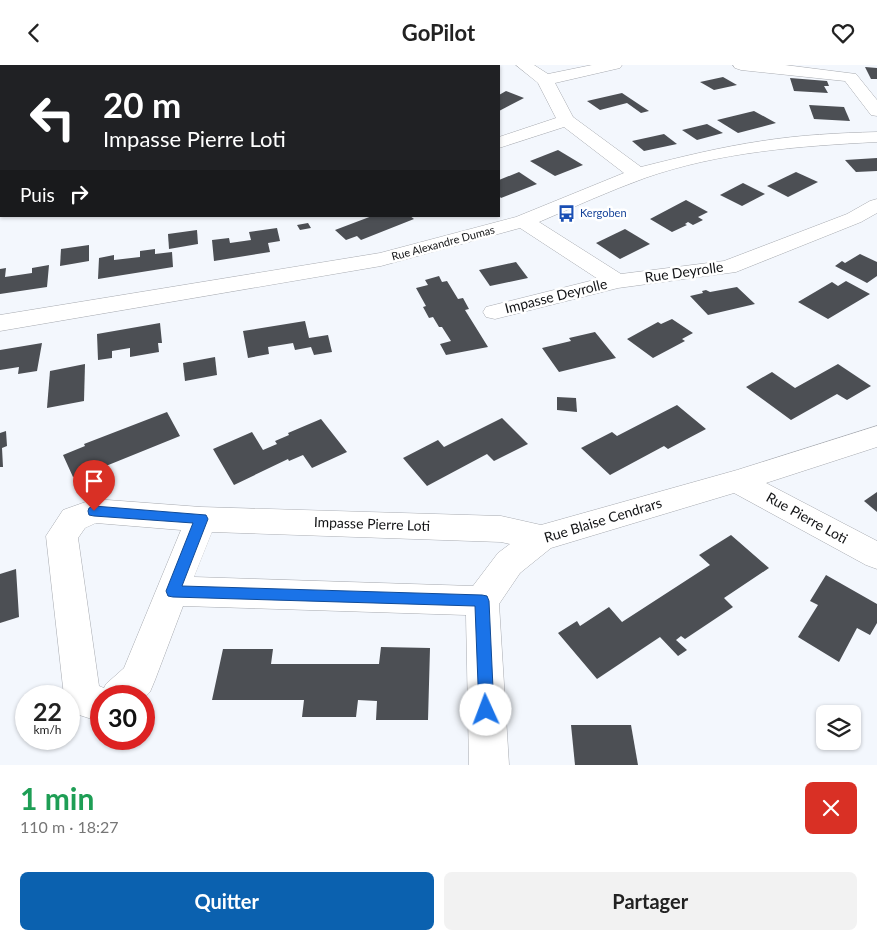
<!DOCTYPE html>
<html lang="fr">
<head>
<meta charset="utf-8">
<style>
  body { margin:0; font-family:Lato,sans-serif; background:#f2f2f2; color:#222; height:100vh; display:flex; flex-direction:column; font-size:19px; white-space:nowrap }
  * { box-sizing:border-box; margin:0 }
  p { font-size:16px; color:#767676 }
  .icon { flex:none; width:28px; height:28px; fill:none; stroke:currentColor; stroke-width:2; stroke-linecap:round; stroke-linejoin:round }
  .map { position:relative; height:700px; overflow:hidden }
  .panel { display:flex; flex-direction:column; background:#fff; flex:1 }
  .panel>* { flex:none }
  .guide { position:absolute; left:0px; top:0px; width:500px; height:152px; box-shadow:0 1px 4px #0004; background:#202124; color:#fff; overflow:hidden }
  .fabs { position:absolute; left:816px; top:640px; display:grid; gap:10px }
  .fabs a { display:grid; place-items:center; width:45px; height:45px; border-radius:8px; background:#fff; box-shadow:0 1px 4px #0004; font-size:25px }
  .speed { position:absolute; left:15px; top:620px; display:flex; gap:10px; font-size:25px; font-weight:700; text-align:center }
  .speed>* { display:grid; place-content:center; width:65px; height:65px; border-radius:50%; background:#fff; box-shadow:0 1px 4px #0004; line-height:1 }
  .speed small { font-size:12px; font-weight:400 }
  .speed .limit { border:8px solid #d22; background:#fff; color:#111 }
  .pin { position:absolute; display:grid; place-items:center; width:42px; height:42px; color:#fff; margin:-51px -21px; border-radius:50% 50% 50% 0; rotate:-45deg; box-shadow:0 0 5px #0007 }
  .pin .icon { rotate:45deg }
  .me { position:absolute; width:55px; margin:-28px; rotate:358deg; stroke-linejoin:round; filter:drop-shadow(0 0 4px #0008) }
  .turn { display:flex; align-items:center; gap:18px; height:105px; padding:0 20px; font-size:22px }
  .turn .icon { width:65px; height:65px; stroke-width:2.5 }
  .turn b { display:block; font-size:35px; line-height:42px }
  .then { display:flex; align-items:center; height:48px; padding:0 20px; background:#0003; gap:10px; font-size:19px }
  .round { display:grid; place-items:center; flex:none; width:52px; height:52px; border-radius:8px; background:#f2f2f2 }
  .headline { display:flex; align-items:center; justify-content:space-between; height:85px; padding:0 20px }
  h1 { font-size:30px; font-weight:700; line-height:38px; color:#1e9e55 }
  .action { display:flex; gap:10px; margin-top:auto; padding:10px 20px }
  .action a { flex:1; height:58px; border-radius:8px; background:#0b61af; color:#fff; font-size:20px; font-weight:700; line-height:58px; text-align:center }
  .action a+a { background:#f2f2f2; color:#222 }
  header { display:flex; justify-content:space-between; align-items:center; height:65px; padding:0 20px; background:#fff; font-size:22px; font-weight:700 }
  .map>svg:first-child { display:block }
  .building { fill:#4c4f54 }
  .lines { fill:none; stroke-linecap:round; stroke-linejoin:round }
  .street-casing { stroke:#a7aab0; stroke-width:1 }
  .street { fill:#fff; fill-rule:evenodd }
  .route { fill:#1a73e8; stroke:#114b97 }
  .labels { text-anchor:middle; stroke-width:5; stroke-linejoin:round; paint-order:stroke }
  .far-transit-label { font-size:11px; fill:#164399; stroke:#fff; text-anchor:start }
  .far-street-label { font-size:11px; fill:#131416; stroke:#fff }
  .street-label { font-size:14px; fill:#131416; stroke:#fff }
</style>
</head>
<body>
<header><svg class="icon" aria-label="back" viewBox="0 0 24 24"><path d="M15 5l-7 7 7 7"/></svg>GoPilot<svg class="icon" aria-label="heart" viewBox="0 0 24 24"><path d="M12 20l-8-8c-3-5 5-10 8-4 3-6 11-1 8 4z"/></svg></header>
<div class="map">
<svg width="877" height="700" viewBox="0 0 877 700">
  <rect width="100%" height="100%" fill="#f3f7fd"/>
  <g class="building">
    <polygon points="865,2 877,3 877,14 871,14"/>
    <polygon points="723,12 737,20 714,25 700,17"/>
    <polygon points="790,13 827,16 829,21 824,21 828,28 794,26"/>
    <polygon points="506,26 524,33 499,46 499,30"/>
    <polygon points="622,28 649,46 641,48 627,38 600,45 587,36"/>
    <polygon points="809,40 844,42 850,56 814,54"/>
    <polygon points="754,46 776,58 738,68 717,55"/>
    <polygon points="707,59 723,68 697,75 682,65"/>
    <polygon points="664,69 677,79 644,86 632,76"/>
    <polygon points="558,85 583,100 555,111 530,96"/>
    <polygon points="877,93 877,106 856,107 845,95"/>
    <polygon points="519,107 537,119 501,133 499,131 499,115"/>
    <polygon points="796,107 818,117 788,132 767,121"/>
    <polygon points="743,118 765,129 742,141 720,130"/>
    <polygon points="686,135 708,147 698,152 703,155 693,160 688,157 685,159 687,160 672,167 650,154"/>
    <polygon points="372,151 410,151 414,154 361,175 357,171 346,175 335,165"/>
    <polygon points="308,158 311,163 300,165 297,160"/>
    <polygon points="277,163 280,176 268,178 270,187 214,196 212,175 229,173 230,178 251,175 249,167"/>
    <polygon points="625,164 650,179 620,194 596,178"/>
    <polygon points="197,165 198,179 169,184 168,169"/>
    <polygon points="89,180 89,196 60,201 61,184"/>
    <polygon points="155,184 155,189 172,187 173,202 98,214 99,193 114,190 114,195 140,192 140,186"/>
    <polygon points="860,189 877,197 877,211 867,218 835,201 842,196 845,198"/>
    <polygon points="516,197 528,213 490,221 479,205"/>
    <polygon points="49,200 47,222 0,229 0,204 6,203 5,212 32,208 32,203"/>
    <polygon points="439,211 442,217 447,216 458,234 463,233 469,244 465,245 488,282 446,290 440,279 451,276 442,262 439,262 433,252 429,253 423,242 426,241 416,223 428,220 425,215"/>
    <polygon points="846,216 870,229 828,254 798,237 832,217 838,221"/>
    <polygon points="737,222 755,239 708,250 690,231 703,228 702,226 706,225 710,227"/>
    <polygon points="672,254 693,268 682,274 685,276 653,293 627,274 658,257 661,259"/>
    <polygon points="305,256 309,273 328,270 332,287 314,290 311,282 295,285 293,278 268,282 269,289 248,293 243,266"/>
    <polygon points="160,258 162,278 158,278 159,287 130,292 130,283 112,286 112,293 98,295 97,269"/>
    <polygon points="595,267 616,293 559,307 542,283 571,276 569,273"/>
    <polygon points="42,278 37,306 18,309 19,302 0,305 0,285"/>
    <polygon points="215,292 217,310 185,316 183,298"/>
    <polygon points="85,299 84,336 47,343 50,306"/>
    <polygon points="838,299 871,321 847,335 837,329 791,355 746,322 772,307 795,323"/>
    <polygon points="557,332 576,333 577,347 557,345"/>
    <polygon points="677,340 706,364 668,384 664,381 610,410 581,383 612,367 617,371"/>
    <polygon points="167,347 180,371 96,405 95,403 73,412 63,390 85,381 84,379"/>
    <polygon points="502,353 528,379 494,396 487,389 427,421 403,393 438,375 444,382"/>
    <polygon points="321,354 347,387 312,403 303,390 289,396 288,394 234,420 213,384 252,367 263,385 277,379 275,376 289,370 288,368"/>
    <polygon points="6,366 7,381 2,383 3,402 0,402 0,368"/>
    <polygon points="877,427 877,447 864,436"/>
    <polygon points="731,470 769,503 724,533 733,542 685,574 681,571 676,575 687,585 678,591 660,572 597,614 558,568 577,556 580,561 609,542 622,557 710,500 699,490"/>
    <polygon points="16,504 19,552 0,558 0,509"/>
    <polygon points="826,510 877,539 877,558 870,570 857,563 839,597 798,572 818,540 810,536"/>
    <polygon points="381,582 430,583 428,655 376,655 377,636 358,635 356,652 302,652 304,635 212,635 223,584 273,584 271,599 379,599"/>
    <polygon points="571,660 631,660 638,700 575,700"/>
  </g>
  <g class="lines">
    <defs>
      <g id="street">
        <polygon points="294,0 326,0 293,1"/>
        <polygon points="414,0 431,0 432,1 415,1"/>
        <path d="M 516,0 L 534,0 L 548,9 L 592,0 L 622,0 L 620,3 L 555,18 L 573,52 L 641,102 C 681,92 721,82 762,76 C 800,70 839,68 877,67 L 877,77 C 799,81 719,87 645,113 C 609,126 574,142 539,157 L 621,209 L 724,196 L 847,149 L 870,136 L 877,134 L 877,148 L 861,157 L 736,207 L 618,223 L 495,254 L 486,252 L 483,247 L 486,242 L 598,214 L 520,163 L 381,201 L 0,266 L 0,250 L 380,188 L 516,152 L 624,108 L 564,62 L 499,83 L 499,72 L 556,53 L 538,18 Z"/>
        <polygon points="733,0 785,0 856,9 877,35 877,51 871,50 845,16 741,5 735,3"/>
        <path d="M 877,361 L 877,382 L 766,418 L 877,476 L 877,504 L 866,500 L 734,428 L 551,483 L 520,508 L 499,539 L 509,700 L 469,700 L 466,550 L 183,541 L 155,615 L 150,627 L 144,633 L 101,631 L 101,657 L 70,647 L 69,631 L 64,631 L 46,471 L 63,445 L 94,434 L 201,442 L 501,451 L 541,460 L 737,405 ZM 96,458 L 181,465 L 124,603 L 106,619 L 104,623 L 99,621 L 78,473 L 85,463 ZM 212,467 L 501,477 L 510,479 L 498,488 L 473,521 L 194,512 Z"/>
      </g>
    </defs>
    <use href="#street" class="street-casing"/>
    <use href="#street" class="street"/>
  </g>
  <polygon class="route" points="94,441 206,450 208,454 182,521 482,530 487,531 489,536 494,645 492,650 486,653 481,650 479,645 475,541 173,532 168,531 166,526 193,458 94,451 89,450 88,446 89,443"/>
  <defs>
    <symbol id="bus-bare" viewBox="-9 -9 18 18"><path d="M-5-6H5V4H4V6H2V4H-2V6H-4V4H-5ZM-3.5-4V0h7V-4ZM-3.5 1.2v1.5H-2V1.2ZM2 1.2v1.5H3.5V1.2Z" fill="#1a4fb4" stroke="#fff" stroke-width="2.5" paint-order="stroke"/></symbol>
  </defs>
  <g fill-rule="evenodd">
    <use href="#bus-bare" x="554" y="136" width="25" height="25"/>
  </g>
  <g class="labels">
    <g class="far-transit-label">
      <text x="580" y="152">Kergoben</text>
    </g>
    <g class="far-street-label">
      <text transform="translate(443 178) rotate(-15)" y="4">Rue Alexandre Dumas</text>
    </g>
    <g class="street-label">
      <text transform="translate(684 207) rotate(-8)" y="5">Rue Deyrolle</text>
      <text transform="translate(556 231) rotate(-14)" y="5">Impasse Deyrolle</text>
      <text transform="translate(807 453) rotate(29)" y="5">Rue Pierre Loti</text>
      <text transform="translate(603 455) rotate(-17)" y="5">Rue Blaise Cendrars</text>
      <text transform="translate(372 459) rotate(2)" y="5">Impasse Pierre Loti</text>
    </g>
  </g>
</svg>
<div class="fabs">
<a><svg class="icon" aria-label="layers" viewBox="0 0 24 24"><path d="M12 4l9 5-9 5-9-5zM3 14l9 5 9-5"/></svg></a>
</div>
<div class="speed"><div>22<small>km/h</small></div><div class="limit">30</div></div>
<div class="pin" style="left:94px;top:446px;background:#d93025"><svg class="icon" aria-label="arrive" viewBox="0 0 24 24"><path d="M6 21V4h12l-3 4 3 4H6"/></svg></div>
<svg class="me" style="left:486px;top:645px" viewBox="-20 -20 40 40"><circle r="19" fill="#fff"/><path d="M0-13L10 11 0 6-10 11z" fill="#1a73e8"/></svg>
<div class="guide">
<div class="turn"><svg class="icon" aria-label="left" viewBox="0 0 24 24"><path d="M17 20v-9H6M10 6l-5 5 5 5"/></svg><div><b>20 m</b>Impasse Pierre Loti</div></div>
<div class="then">Puis<svg class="icon" aria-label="right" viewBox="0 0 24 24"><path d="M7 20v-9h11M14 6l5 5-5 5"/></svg></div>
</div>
</div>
<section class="panel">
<div class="headline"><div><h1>1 min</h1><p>110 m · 18:27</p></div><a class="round" style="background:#d93025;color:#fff"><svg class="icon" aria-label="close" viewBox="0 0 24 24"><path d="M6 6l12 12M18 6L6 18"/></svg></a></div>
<div class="action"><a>Quitter</a><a>Partager</a></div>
</section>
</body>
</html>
